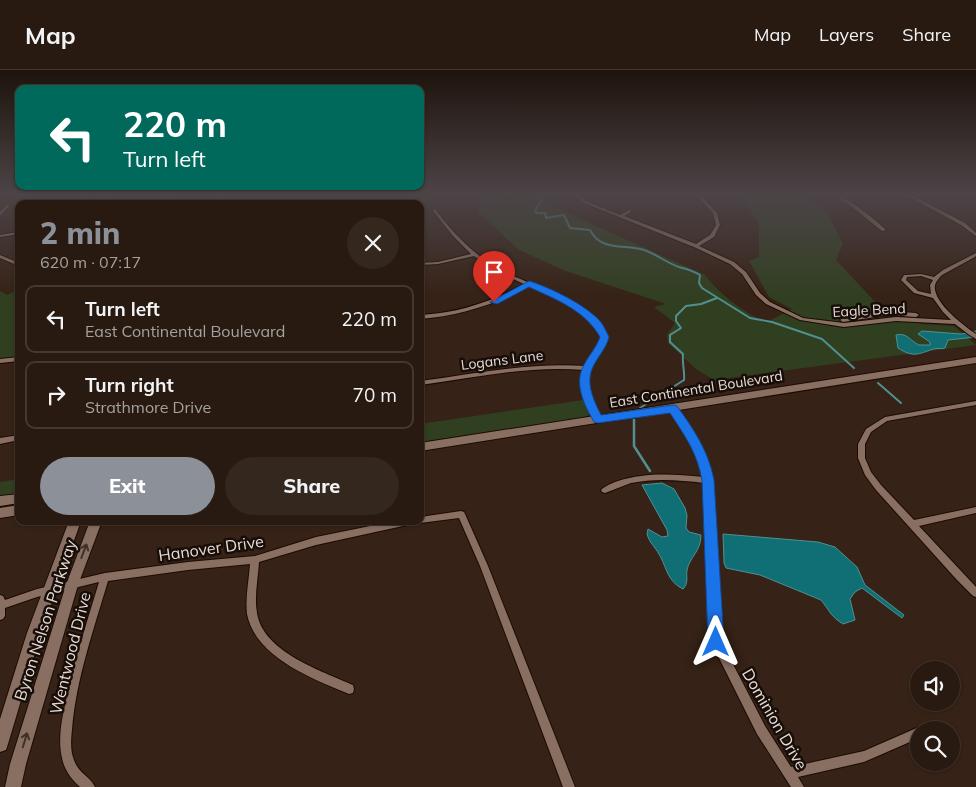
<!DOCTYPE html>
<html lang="en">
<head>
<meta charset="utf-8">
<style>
  body { margin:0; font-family:Mulish,sans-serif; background:#34271e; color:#f1f3f6; height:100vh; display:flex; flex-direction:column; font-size:19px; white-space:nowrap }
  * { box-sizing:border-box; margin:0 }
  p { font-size:16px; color:#a5a19f }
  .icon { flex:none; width:28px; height:28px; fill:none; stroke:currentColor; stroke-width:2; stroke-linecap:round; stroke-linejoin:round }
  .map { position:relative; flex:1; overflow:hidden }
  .panel { position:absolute; left:15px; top:130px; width:409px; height:325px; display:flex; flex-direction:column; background:#281a10; border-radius:10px; box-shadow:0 1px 4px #0004,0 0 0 1px #443830 }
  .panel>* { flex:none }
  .guide { position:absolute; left:15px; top:15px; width:409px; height:105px; border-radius:10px; box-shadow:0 1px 4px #0004,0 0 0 1px #443830; background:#00695c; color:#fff; overflow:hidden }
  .fabs { position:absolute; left:910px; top:591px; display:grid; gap:10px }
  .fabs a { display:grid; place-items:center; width:50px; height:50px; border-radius:50%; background:#281a10; box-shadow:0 1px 4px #0004,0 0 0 1px #443830; font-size:25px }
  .pin { position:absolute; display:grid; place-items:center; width:42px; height:42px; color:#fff; margin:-51px -21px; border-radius:50% 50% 50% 0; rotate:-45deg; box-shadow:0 0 5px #0007 }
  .pin .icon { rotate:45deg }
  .me { position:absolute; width:55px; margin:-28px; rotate:0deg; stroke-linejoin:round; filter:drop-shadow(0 0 4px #0008) }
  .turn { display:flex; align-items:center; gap:18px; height:105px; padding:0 25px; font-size:22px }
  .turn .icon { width:65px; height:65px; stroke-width:2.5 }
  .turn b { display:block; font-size:35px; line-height:42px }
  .round { display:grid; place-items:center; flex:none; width:52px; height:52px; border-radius:26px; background:#34271e }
  .overview { display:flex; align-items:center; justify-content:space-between; height:85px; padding:0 25px }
  h1 { font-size:30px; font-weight:800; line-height:38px; color:#8c9099 }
  .action { display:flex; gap:10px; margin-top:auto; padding:10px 25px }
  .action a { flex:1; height:58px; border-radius:30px; background:#8c9099; color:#fff; font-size:20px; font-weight:800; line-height:58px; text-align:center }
  .action a+a { background:#34271e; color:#f1f3f6 }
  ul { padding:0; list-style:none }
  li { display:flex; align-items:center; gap:15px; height:68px; margin:0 10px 8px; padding:0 15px; border:2px solid #443830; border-radius:10px }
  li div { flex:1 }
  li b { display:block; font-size:19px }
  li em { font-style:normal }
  header { display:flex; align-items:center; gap:30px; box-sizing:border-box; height:70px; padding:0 25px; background:#281a10; border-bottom:1px solid #443830 }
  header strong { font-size:24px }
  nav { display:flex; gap:28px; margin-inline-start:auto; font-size:18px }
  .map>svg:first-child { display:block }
  .green { fill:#313f21 }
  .water { fill:#0f6f74; stroke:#519091 }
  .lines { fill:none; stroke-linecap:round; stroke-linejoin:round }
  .stream-far1 { stroke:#519091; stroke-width:2 }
  .stream { stroke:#519091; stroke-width:2.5 }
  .street-casing { stroke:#1d0b02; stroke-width:2 }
  .secondary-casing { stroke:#1d0b02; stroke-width:2 }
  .street { fill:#886f62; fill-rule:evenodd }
  .secondary { fill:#886f62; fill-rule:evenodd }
  .oneway { stroke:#3f3028 }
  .route { fill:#1a73e8; stroke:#114b97 }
  .labels { text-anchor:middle; stroke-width:5; stroke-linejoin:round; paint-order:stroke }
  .street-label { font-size:14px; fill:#eadcd4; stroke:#170e09 }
  .near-street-label { font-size:16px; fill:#eadcd4; stroke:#170e09 }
</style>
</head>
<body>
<header>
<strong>Map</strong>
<nav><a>Map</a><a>Layers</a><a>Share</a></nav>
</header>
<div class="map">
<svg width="976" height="717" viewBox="0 0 976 717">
  <rect width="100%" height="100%" fill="#362216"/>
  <g class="green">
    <polygon points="258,125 461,125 417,134 202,134 215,129"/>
    <path d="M 476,125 L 538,125 L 556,138 L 705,205 C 723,228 740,238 765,253 L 792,239 L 769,227 L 749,191 L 759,187 L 759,153 L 747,135 L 735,125 L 802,125 L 825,139 L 843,174 L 836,190 L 877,234 L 921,254 L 954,256 L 976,275 L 714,310 L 696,299 L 668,273 L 667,265 L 675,253 L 654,237 L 666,234 L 563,200 L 519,180 L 478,142 L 481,130 Z"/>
    <polygon points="19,220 19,287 0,289 0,221 7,225"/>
    <polygon points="583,330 590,343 586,347 580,349 420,372 420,354"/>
    <polygon points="19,409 19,424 0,427 0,412"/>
  </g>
  <g class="water">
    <path d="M 922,261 L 961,264 L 976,261 L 976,267 L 948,270 L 945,278 C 941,279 937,278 933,279 C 919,284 913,288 898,278 L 896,265 C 907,262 910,271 919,275 L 930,275 L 930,272 L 918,264 Z"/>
    <path d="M 662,413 L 674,419 L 685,438 L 687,445 L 686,458 L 689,462 L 701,465 C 701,482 690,486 687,500 C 686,507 689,513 683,519 C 667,511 667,498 659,484 C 655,477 649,472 647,464 L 648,459 L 662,467 L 668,466 L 667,460 L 642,415 Z"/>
    <path d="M 723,464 L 818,472 L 835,477 L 857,497 L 865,515 L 904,545 L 902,548 L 862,518 L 855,522 L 850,529 L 855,550 L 843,554 C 830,546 830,541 821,530 L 760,505 L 726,498 L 724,493 Z"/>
  </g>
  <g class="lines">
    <g class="stream-far1">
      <path d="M 533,125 L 542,129 L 535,141 L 537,143 L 545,143 L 546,148 L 564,145 L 570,158 L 590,160 C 601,182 625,174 644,180 C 656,184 667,193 679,197 C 687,199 692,200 700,205 L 699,213 L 702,218 L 750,248 L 772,252 L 822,269 L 854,298"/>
      <polyline points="207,134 217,130 220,125"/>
      <polyline points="878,313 901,333"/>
      <path d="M 640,338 L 684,310 C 685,303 682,293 683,284 L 670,272 L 670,265 L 681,258 L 676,251 L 676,246 L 686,236 L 701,234 L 717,228"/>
    </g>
    <polyline class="stream" points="634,350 634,376 650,401"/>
    <defs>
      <g id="street">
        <polygon points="82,125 86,125 80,134 76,134"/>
        <polygon points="105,125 110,125 98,134 93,134"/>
        <polygon points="169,125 174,125 163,134 158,134"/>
        <path d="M 574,125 L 579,125 L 586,131 L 620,145 L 629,140 L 631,140 L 631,142 L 624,146 L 696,174 L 710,165 L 716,155 L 713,143 L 696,125 L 701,125 L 717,143 L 720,155 L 714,167 L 699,176 L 734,192 L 746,202 L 760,223 L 770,232 L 803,248 L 844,253 L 896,247 L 951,250 L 943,242 L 933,228 L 914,223 L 901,210 L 904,205 L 906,205 L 921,204 L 934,207 L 943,200 L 976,183 L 976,186 L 973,188 L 942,205 C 939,208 936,211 935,215 C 932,232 964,256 976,264 L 976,269 L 968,264 L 955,254 L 896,251 L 844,257 L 800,250 L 766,234 L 756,225 L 742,204 L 730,194 L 694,177 L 584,133 ZM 921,206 L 933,210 L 930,215 L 931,224 L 918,221 L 906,210 L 907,207 Z"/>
        <path d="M 834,125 C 846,125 877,151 886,160 L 882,161 L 852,137 Z"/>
        <polygon points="906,125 912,125 965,153 976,163 976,166 961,155"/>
        <polygon points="7,134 10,135 0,146 0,142"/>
        <path d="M 433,139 L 435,139 C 452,162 472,183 496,197 C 525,215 580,226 600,253 C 603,257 605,262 607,267 C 604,278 597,286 592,296 C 583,314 592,333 601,349 L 600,351 L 596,351 C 586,335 578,318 584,300 C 529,295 475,308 420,315 L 420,311 C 475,304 530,292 586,296 L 598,275 L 601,267 C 600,263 598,259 596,256 C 585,238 548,224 529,216 C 494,235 459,246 420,249 L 420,245 C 458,243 491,232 524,214 L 493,200 L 474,186 L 438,194 L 420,195 L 420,193 L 438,192 L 471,184 L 453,166 L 433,141 Z"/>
        <polygon points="19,162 19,164 0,167 0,165"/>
        <polygon points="0,185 19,193 19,196 0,188"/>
        <polygon points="888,241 916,243 919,245 916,247 888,245 843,252 840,250 843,248"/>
        <polygon points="19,287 19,291 0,293 0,289"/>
        <polygon points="976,331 976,335 887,351 871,362 865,374 865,388 871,402 881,415 914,450 976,437 976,443 919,456 976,517 976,527 973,526 957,510 876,420 865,405 858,388 858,374 866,359 885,347"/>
        <path d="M 671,336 L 675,336 C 692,361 705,381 712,410 L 721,571 L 765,656 L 791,697 L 864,681 L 919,657 L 923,658 L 924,660 L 919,660 L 919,668 L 864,692 L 798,707 L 804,717 L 791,717 L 757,664 L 711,572 L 704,413 C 680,410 655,408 631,413 C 622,416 614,420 605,423 L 602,422 L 601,420 C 605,416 612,413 618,411 C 646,402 674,404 703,407 C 698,380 684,360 670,338 Z"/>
        <polygon points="19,365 19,370 0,374 0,368"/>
        <polygon points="461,441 464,442 465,444 488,496 575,717 563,717 480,496 459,448 420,453 417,451 420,451 420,447"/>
        <path d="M 395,451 L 416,451 L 415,453 L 412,454 L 316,475 L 259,492 C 258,509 254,527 257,543 C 263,582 322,601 353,615 L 354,619 L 353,623 L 349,624 C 313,609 255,587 247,544 C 245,528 249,510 250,494 L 188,500 L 108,511 C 94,559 76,609 72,660 C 71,669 70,681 74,690 C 78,703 91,707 95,717 L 80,717 C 71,709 64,699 62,688 C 58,671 61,652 65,635 C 73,593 87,553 99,512 L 37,527 L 5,538 L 5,546 L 3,549 L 0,550 L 0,525 L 3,526 L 5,530 L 37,519 L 105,503 L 188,492 L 255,486 L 316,467 Z"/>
      </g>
      <g id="secondary">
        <polygon points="976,287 976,293 420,381 420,373"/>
        <polygon points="19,424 19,433 0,436 0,426"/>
        <polygon points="19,435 19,445 0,448 0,438"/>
        <polygon points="69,451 81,451 41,563 8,674 6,680 0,682 0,649 27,563"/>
        <polygon points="90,451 102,451 78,515 26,694 21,717 5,717 10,694 66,515"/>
      </g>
    </defs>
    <use href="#street" class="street-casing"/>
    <use href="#secondary" class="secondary-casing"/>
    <use href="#street" class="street"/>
    <use href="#secondary" class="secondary"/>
  </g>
  <defs><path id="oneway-shaft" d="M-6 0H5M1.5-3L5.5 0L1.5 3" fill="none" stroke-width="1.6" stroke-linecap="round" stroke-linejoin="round" transform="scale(1.25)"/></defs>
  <g class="oneway">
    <use href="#oneway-shaft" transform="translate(84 481) rotate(-69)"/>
    <use href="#oneway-shaft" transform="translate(25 670) rotate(-73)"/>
  </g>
  <linearGradient id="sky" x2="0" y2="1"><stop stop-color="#1e130c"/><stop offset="0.55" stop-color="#4c4447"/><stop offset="1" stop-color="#4c4447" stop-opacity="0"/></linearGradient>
  <rect width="976" height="226" fill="url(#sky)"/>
  <path class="route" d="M 529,211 C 549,217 584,234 599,250 C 603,254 606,261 609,267 C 606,279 597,287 592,299 C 586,315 594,331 601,345 L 673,335 L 677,336 C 694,360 708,380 714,410 L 724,572 L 721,578 L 716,580 L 710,578 L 708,572 L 702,410 C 697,382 685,366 670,343 L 598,353 L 594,352 C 585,336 575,317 582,299 C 587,287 596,279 600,267 C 585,240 555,229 529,217 L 497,234 L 490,232 Z"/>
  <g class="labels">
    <g class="street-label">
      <text transform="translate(869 240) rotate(-3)" y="5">Eagle Bend</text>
      <text transform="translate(502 290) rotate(-7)" y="5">Logans Lane</text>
      <text transform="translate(696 319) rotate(-9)" y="5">East Continental Boulevard</text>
    </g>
    <g class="near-street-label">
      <text transform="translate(211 478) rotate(-8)" y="6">Hanover Drive</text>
      <text transform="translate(45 550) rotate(-72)" y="6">Byron Nelson Parkway</text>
      <text transform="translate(70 583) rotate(-76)" y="6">Wentwood Drive</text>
      <text transform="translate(775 649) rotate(60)" y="6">Dominion Drive</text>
    </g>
  </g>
</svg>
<div class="fabs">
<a><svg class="icon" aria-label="sound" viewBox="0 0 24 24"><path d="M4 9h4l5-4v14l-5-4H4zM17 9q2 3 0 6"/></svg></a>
<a><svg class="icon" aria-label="search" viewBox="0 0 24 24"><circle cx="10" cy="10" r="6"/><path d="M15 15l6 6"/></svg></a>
</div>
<div class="pin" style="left:494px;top:232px;background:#d93025"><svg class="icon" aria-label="arrive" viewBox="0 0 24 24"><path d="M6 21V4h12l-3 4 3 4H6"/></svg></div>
<svg class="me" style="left:716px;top:572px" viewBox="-20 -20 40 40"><path d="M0-17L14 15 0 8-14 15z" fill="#1a73e8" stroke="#fff" stroke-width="4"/></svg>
<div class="guide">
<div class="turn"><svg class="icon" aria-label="left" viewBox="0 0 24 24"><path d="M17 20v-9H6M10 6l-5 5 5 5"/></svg><div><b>220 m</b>Turn left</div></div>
</div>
<section class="panel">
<div class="overview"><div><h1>2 min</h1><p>620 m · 07:17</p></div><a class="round"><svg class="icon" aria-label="close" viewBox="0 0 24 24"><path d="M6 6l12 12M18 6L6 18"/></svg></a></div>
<ul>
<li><svg class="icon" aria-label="left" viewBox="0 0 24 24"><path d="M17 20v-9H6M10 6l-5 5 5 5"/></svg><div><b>Turn left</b><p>East Continental Boulevard</p></div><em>220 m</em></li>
<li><svg class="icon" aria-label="right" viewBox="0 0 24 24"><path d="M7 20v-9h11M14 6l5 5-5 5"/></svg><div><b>Turn right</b><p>Strathmore Drive</p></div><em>70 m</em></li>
</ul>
<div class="action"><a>Exit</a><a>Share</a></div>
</section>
</div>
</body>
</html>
